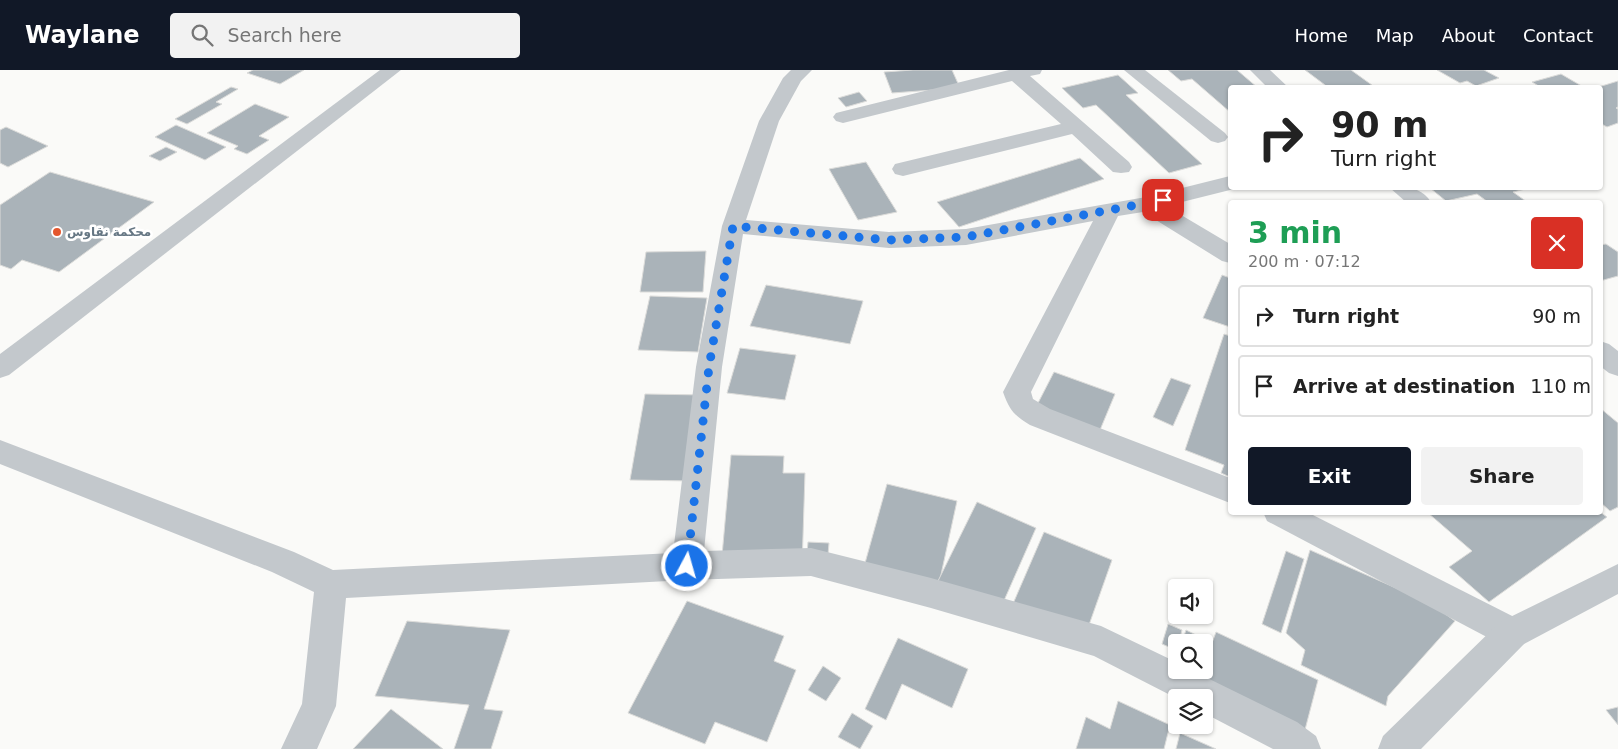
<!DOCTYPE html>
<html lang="en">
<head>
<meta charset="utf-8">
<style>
  body { margin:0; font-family:"DejaVu Sans","Noto Sans Arabic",sans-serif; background:#f2f2f2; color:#222; height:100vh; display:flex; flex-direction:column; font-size:19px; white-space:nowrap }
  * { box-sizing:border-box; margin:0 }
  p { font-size:16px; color:#767676 }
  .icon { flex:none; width:28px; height:28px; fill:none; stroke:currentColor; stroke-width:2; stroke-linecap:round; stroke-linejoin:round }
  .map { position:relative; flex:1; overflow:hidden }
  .sheet { position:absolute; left:1228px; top:130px; width:375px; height:315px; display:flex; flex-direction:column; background:#fff; border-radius:5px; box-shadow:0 1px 4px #0004 }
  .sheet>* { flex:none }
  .top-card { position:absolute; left:1228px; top:15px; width:375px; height:105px; border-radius:5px; box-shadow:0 1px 4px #0004; background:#fff; color:#222; overflow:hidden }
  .fabs { position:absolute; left:1168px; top:509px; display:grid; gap:10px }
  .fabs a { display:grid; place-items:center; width:45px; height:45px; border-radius:5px; background:#fff; box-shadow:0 1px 4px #0004; font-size:25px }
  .pin { position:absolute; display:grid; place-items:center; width:42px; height:42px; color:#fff; margin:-21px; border-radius:10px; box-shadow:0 2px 8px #0006 }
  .me { position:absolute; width:55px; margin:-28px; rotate:6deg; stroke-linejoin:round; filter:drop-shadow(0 0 4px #0008) }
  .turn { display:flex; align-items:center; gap:18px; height:105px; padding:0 20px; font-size:22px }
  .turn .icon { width:65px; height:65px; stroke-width:2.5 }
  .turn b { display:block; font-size:35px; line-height:42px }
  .round { display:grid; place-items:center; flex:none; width:52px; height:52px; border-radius:5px; background:#f2f2f2 }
  .summary { display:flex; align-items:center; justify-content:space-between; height:85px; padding:0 20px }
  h1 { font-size:30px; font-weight:800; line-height:38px; color:#1e9e55 }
  .primary-button { display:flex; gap:10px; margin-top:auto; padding:10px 20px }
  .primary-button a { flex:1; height:58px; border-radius:5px; background:#111827; color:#fff; font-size:20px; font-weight:800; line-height:58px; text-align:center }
  .primary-button a+a { background:#f2f2f2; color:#222 }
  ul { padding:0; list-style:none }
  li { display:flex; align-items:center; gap:15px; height:62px; margin:0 10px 8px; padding:0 10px; border:2px solid #e0e0e0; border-radius:5px }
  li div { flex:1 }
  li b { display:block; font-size:19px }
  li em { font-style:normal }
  header { display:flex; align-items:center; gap:30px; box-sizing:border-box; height:70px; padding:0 25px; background:#111827; color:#fff }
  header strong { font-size:24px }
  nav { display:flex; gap:28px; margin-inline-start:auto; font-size:18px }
  .search { width:350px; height:45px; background:#f2f2f2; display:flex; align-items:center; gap:12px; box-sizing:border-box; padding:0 18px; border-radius:5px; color:#767676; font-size:19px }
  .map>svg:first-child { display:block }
  .building { fill:#aab3b9; stroke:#dcdcda }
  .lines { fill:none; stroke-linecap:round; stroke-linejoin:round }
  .minor { fill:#c3c8cc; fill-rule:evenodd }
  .tertiary { fill:#c3c8cc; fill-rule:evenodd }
  .route { stroke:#1a73e8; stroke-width:9; stroke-dasharray:0 16.2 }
  .poi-dot { fill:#e4572e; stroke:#fff; stroke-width:2 }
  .labels { text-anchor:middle; stroke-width:5; stroke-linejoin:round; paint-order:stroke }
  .poi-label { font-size:12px; font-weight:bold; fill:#657683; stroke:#fff; text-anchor:start }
</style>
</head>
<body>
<header>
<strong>Waylane</strong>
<div class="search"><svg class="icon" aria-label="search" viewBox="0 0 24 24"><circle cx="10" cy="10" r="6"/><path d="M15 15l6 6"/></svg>Search here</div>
<nav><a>Home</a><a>Map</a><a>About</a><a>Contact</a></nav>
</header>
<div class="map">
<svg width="1618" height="679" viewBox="0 0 1618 679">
  <rect width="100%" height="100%" fill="#fafaf8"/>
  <g class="building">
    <polygon points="253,0 304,0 280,14 247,3"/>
    <polygon points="913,0 952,0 960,18 892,23 884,2"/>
    <polygon points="1168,0 1237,0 1258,18 1230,18 1230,42 1192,9 1181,11"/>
    <polygon points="1305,0 1351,0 1376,18 1329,18"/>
    <polygon points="1437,0 1484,0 1499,8 1476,16 1467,11 1460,13"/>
    <polygon points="1561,4 1585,18 1542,18 1532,12"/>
    <polygon points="1118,5 1138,23 1126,25 1202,94 1169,103 1096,35 1083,38 1062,18"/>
    <polygon points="1618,11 1618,37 1616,38 1618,39 1618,53 1607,57 1600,53 1600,18 1595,18"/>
    <polygon points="231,17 238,19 216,32 222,34 187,54 175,49"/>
    <polygon points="859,22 867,31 846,37 838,28"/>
    <polygon points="255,34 289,47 259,66 269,70 247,84 234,79 238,76 207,63"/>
    <polygon points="176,55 226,77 205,90 155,67"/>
    <polygon points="6,57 48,76 8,97 0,93 0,60"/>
    <polygon points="166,77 177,82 160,91 149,86"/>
    <polygon points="1080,88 1104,109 959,157 937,132"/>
    <polygon points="866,92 897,142 858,150 829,99"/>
    <polygon points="50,102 154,132 59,202 22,190 11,199 0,195 0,135"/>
    <polygon points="1430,118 1530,118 1513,122 1527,132 1488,132 1477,124 1446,131"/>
    <polygon points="1606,174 1618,182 1618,206 1600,211 1600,175"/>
    <polygon points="706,181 703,222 640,222 646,182"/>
    <polygon points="1222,205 1230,208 1230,257 1203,248"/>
    <polygon points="766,215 863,231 850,274 750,256"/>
    <polygon points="650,226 707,228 698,282 638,280"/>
    <polygon points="1224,264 1230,266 1230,407 1221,403 1224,395 1185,380"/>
    <polygon points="740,278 796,285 785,330 727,323"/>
    <polygon points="1054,302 1115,324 1100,360 1037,335"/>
    <polygon points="1171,308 1191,315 1173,356 1153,347"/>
    <polygon points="645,324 704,325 693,411 630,410"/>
    <polygon points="1600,338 1618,353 1618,437 1610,441 1600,432"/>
    <polygon points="731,385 784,386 783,403 805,403 802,498 721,497"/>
    <polygon points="887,414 957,431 937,523 862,504"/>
    <polygon points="977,432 1036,458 999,542 937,513"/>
    <polygon points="1427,442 1600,442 1607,447 1489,532 1449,497 1472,481"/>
    <polygon points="1044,462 1112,490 1084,569 1012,536"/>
    <polygon points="808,472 829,473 827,496 806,494"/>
    <polygon points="1310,480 1430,533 1455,551 1388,626 1386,636 1301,595 1305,580 1286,563"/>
    <polygon points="1286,481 1304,489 1281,563 1262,554"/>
    <polygon points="687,531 784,566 774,591 796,600 767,672 715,652 705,674 628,643"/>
    <polygon points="407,551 510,560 484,639 503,641 491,679 454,679 469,635 375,626"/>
    <polygon points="1168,554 1182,560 1179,572 1176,572 1176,580 1162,574"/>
    <polygon points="1186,560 1212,573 1216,562 1318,610 1301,675 1189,619 1196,600 1204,600 1204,572 1182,572"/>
    <polygon points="898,568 968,599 952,638 902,614 886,650 865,639"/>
    <polygon points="823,596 841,608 826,631 808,620"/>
    <polygon points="1118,631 1170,655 1164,679 1076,679 1086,647 1110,659"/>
    <polygon points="1618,637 1618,655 1606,640"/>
    <polygon points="391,639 443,679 353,679"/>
    <polygon points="852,643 873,656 860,679 838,667"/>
    <polygon points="1180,663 1216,679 1176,679"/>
  </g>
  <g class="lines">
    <g class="minor">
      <polygon points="380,0 401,0 9,305 0,308 0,284"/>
      <path d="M 791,0 L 812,0 L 801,11 L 779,51 L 746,150 L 889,162 L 966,159 L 1146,127 L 1230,106 L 1230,118 L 1238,118 L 1166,136 L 1230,174 L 1230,193 L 1222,191 L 1143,142 L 1118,146 L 1031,322 L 1033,329 L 1050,339 L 1230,408 L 1230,433 L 1030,355 C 1013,344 1010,341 1003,322 L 1093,151 L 966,175 L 889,178 L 743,164 L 722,297 L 704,481 L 811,478 L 931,508 L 1101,556 L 1176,592 L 1176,600 L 1191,600 L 1297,652 L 1316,666 L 1321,679 L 1273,679 L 1204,643 L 1204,628 L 1176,628 L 1094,586 L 931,538 L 811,506 L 687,510 L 346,528 L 336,636 L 317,679 L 281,679 L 302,634 L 314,522 L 272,502 L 0,394 L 0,370 L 294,482 L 333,500 L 673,483 L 696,297 L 722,156 L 759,51 L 783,8 Z"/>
      <polygon points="1009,0 1042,0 1040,4 1030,6 1129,92 1132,97 1129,102 1121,103 1113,102 1072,64 903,106 895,104 892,99 895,94 1061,54 1012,11 843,53 836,51 833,47 836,43"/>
      <polygon points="1124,0 1145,0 1225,63 1228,67 1225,71 1218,73 1211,71"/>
      <polygon points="1250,0 1270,0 1289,18 1268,18"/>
      <path d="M 1390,118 C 1406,116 1421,117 1431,132 L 1406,132 Z"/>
      <polygon points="1600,271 1609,274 1618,281 1618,306 1609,303 1600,296"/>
      <polygon points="1263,442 1307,442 1524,552 1529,563 1524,574 1512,579 1500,574 1267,451"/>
    </g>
    <polygon class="tertiary" points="1618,494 1618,524 1524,574 1421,679 1378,679 1383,666 1500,552"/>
  </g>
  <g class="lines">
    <polyline class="route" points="687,496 709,297 733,156 889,170 966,167 1163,130"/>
  </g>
  <circle class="poi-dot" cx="57" cy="162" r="5"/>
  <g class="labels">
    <g class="poi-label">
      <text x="67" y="166">محكمة نقاوس</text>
    </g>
  </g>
</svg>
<div class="fabs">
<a><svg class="icon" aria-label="sound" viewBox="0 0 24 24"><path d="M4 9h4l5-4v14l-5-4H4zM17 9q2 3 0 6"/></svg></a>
<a><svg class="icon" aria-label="search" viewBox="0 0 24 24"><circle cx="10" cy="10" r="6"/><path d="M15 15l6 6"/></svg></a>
<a><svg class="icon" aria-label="layers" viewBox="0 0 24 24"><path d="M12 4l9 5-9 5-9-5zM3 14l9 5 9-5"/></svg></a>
</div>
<div class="pin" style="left:1163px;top:130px;background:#d93025"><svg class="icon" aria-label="arrive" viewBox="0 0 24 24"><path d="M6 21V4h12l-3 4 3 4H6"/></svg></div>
<svg class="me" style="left:687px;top:496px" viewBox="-20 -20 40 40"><circle r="17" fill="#1a73e8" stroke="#fff" stroke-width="3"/><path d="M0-11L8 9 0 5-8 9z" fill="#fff"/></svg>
<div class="top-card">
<div class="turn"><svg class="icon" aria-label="right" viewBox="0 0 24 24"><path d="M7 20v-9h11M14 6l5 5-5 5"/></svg><div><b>90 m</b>Turn right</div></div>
</div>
<section class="sheet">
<div class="summary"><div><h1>3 min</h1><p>200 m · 07:12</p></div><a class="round" style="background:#d93025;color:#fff"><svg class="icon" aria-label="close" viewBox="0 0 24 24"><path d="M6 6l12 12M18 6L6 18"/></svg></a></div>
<ul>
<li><svg class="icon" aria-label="right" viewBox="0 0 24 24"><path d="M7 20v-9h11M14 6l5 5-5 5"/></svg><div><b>Turn right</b></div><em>90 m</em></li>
<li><svg class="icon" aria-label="arrive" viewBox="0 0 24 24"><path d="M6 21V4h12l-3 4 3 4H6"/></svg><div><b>Arrive at destination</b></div><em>110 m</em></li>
</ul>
<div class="primary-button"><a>Exit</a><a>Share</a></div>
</section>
</div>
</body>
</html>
